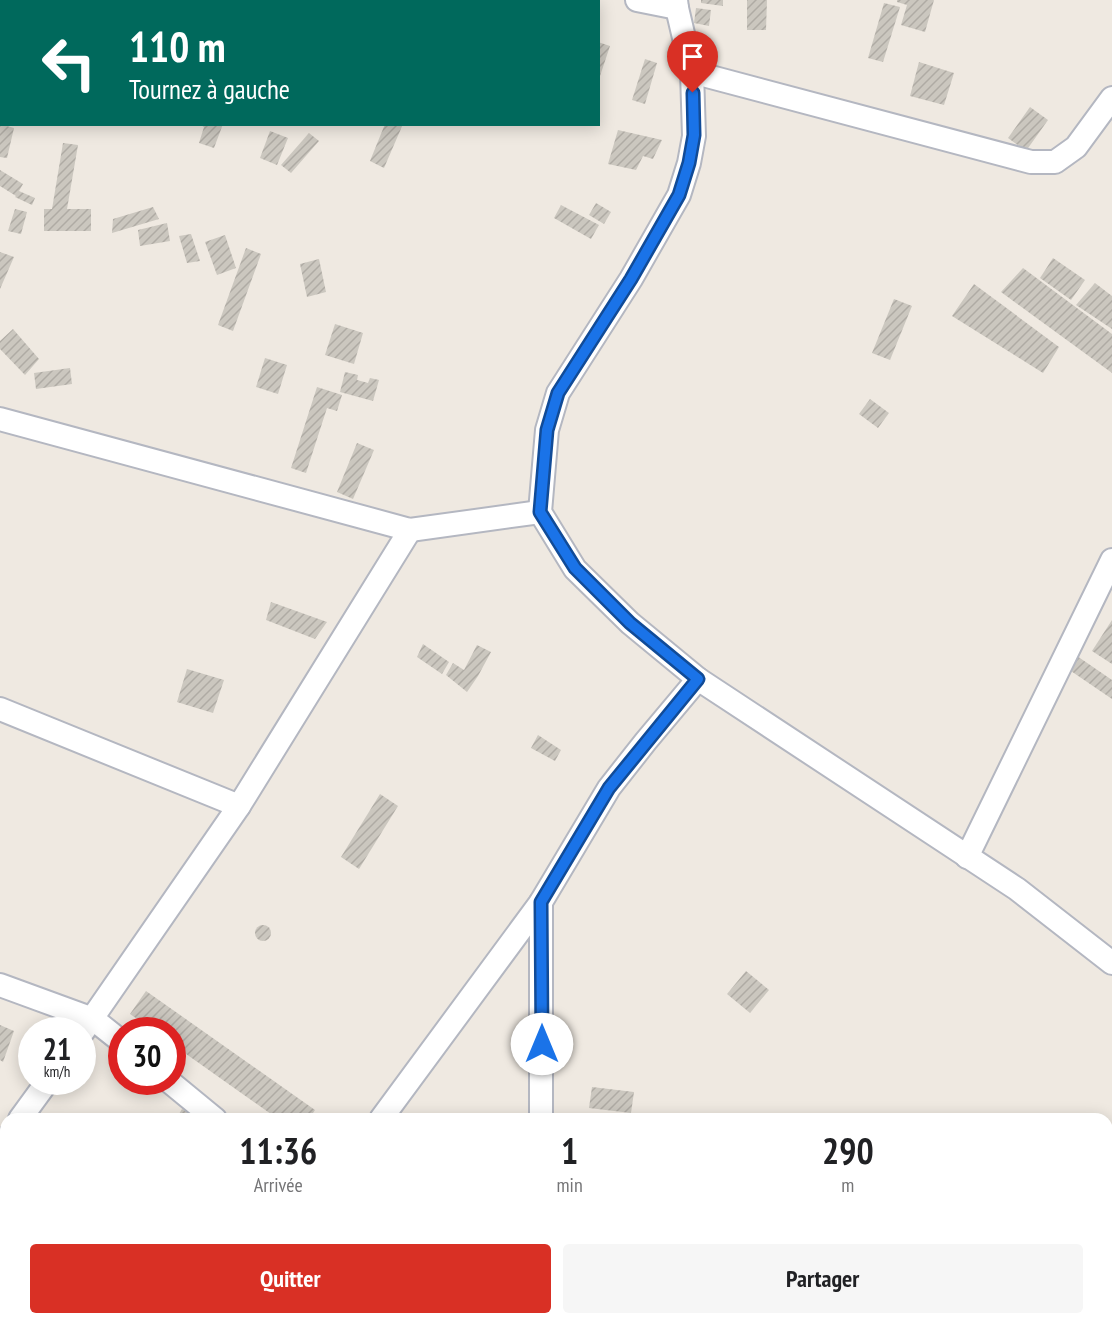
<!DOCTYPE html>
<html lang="fr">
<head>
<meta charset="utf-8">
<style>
  body { margin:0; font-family:"PT Sans Narrow",sans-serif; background:#f6f6f6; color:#202124; height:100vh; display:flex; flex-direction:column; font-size:22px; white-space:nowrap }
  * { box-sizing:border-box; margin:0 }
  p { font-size:20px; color:#757577 }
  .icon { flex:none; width:33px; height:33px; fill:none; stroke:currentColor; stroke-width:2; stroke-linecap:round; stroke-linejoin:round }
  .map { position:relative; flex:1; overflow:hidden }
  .panel { position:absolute; left:0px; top:1113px; width:1113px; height:212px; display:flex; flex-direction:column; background:#fff; border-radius:18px 18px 0 0; box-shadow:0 3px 15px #0003 }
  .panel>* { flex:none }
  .banner { position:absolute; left:0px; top:0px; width:600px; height:126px; box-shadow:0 3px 15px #0003; background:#00695c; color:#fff; overflow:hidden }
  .speed { position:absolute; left:18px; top:1017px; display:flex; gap:12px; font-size:30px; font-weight:700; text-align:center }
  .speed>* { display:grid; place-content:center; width:78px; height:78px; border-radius:50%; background:#fff; box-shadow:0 3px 15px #0003; line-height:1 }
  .speed small { font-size:15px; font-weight:400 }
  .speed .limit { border:9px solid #d22; background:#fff; color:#111 }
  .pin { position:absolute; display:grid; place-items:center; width:51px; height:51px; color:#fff; margin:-62px -26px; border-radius:50% 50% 50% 0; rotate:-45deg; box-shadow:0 0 6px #0007 }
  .pin .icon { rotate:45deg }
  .me { position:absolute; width:66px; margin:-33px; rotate:0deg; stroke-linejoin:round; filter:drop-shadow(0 0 4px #0008) }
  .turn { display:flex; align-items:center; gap:21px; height:126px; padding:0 30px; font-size:27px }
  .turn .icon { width:78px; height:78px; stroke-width:2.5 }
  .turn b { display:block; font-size:42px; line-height:51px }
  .eta { display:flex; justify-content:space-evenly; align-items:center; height:102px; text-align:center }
  .eta b { font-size:36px; font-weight:600; line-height:42px }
  .button { display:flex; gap:12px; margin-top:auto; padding:12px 30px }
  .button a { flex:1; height:69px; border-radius:6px; background:#d93025; color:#fff; font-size:24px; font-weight:600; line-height:69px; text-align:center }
  .button a+a { background:#f6f6f6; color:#202124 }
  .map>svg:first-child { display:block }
  .building { fill:url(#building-hatch) }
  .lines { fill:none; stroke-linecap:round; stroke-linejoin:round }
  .street-casing { stroke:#b4b7c1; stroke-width:26 }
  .street { stroke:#fff; stroke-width:22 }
  .route-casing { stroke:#114b97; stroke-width:15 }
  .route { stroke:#1a73e8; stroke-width:10 }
</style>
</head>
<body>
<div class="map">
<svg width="1112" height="1324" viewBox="0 0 1112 1324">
  <defs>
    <pattern id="building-hatch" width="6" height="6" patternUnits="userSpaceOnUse" patternTransform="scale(1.5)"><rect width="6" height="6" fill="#cbc7bf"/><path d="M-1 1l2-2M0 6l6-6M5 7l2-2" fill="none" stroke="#afaba4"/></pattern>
  </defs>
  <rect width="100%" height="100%" fill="#efe9e1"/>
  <g class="building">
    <polygon points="701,0 723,0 723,6 701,3"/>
    <polygon points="747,0 767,0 766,30 747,30"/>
    <polygon points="897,0 934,0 925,32 901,25 907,5 897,2"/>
    <polygon points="884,3 900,7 883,62 868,58"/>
    <polygon points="696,8 711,10 709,26 694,23"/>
    <polygon points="598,42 610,46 599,79 598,79"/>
    <polygon points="645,59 657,63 645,104 632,100"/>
    <polygon points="919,62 954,73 944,105 910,96"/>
    <polygon points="1030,107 1048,120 1026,151 1008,138"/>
    <polygon points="0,124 14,128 7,158 0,157"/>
    <polygon points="199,124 223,124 214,148 199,143 204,127"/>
    <polygon points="385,124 403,124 384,168 370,161"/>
    <polygon points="618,130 662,140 653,159 643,156 636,170 608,164"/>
    <polygon points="270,131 288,138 277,165 260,158"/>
    <polygon points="309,133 319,141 291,173 281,165"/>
    <polygon points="63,143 78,145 67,209 91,209 91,231 44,231 44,209 52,209"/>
    <polygon points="0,170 23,184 19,191 35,198 32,205 15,197 16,196 0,186"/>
    <polygon points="596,203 611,212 604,224 589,215"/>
    <polygon points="561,205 599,225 591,239 554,218"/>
    <polygon points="153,207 159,219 112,233 113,219"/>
    <polygon points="15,209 27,212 21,234 8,231"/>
    <polygon points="167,223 170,241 140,246 138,230"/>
    <polygon points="191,234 200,261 187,263 179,236"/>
    <polygon points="225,235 236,268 217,275 205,242"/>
    <polygon points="246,248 261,254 233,331 218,325"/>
    <polygon points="0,252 14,257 0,289"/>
    <polygon points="1053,258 1085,280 1071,300 1040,278"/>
    <polygon points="319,259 326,292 307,297 300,264"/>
    <polygon points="1023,268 1112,334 1112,373 1001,292"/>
    <polygon points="1095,283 1112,296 1112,329 1076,305"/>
    <polygon points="974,284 1059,347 1043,373 952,316"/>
    <polygon points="894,299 912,306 890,360 872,353"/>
    <polygon points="335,324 363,333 354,364 325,355"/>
    <polygon points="13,329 39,359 25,375 0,349 0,341"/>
    <polygon points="265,358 287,365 278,394 256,387"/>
    <polygon points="70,368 72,384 36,389 34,373"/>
    <polygon points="345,372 358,375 357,380 368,383 370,378 379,380 373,401 340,392"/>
    <polygon points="317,387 342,395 337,411 327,408 306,473 291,468"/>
    <polygon points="870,399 889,413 878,428 859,414"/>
    <polygon points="357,443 374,450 353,499 337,492"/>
    <polygon points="271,602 327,622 315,639 266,620"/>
    <polygon points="1112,620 1112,664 1092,651"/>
    <polygon points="423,644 449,662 442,674 417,657"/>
    <polygon points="477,645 491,652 478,676 467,692 446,675 453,663 464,670"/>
    <polygon points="1077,656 1112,680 1112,699 1068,669"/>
    <polygon points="187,669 224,680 213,713 177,702"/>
    <polygon points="538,735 561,750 555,761 531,748"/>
    <polygon points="380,794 398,806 359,869 341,857"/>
    <circle cx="263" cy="933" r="8"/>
    <polygon points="746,971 769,990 750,1013 727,994"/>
    <polygon points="146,991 315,1110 309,1119 278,1119 172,1044 172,1030 153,1030 130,1014"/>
    <polygon points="0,1025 14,1031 3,1062 0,1060"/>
    <polygon points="592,1087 634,1092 631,1113 589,1108"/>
    <polygon points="182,1109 199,1119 176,1119"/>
    <polygon points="0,1269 6,1273 6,1308 0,1305"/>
    <polygon points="562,1318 594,1318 594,1324 561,1324"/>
    <polygon points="604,1318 649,1318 649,1324 603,1324"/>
  </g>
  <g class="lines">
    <defs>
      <g id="street">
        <polyline points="637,0 677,8"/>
        <polyline points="692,72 1031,162 1055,162 1076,147 1112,98"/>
        <polyline points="0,419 410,530 540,512"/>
        <polyline points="698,679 1017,889 1112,963"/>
        <polyline points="0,709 239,806"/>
        <polyline points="967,857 1112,560"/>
        <polyline points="541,902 541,1119"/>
        <polyline points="0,985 93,1019 122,1042"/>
        <polyline points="82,1033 239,806 410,530"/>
        <polyline points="170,1082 215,1119"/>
        <polyline points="20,1119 47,1082"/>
        <polyline points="381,1119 541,902 609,788 646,741 698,679 630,623 575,569 540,512 547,430 558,393 631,279 679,195 689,163 694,136 692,72 677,8 676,0"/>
        <polyline points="0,1146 6,1138"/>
        <polyline points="1107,1187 1112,1165"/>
        <polyline points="450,1318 457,1324"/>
        <polyline points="232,1324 236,1318"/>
        <polyline points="520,1324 521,1318"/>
        <polyline points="1075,1324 1077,1318"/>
      </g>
    </defs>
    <use href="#street" class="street-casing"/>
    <use href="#street" class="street"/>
  </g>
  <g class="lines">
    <defs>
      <polyline id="route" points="542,1044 541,902 609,788 698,679 630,623 575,568 540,512 547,430 558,393 631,279 679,195 689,163 694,135 693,93"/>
    </defs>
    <use href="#route" class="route-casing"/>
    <use href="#route" class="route"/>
  </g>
</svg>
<div class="speed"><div>21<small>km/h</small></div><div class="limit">30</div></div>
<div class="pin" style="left:693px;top:93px;background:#d93025"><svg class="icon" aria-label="arrive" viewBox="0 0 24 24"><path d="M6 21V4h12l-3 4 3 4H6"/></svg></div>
<svg class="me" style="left:542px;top:1044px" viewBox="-20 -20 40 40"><circle r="19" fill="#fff"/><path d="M0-13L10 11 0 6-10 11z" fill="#1a73e8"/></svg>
<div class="banner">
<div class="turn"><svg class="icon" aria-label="left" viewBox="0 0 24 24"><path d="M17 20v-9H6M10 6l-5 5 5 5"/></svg><div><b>110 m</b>Tournez à gauche</div></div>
</div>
<section class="panel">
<div class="eta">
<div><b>11:36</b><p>Arrivée</p></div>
<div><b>1</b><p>min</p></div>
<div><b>290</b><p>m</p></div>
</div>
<div class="button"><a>Quitter</a><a>Partager</a></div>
</section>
</div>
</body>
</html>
